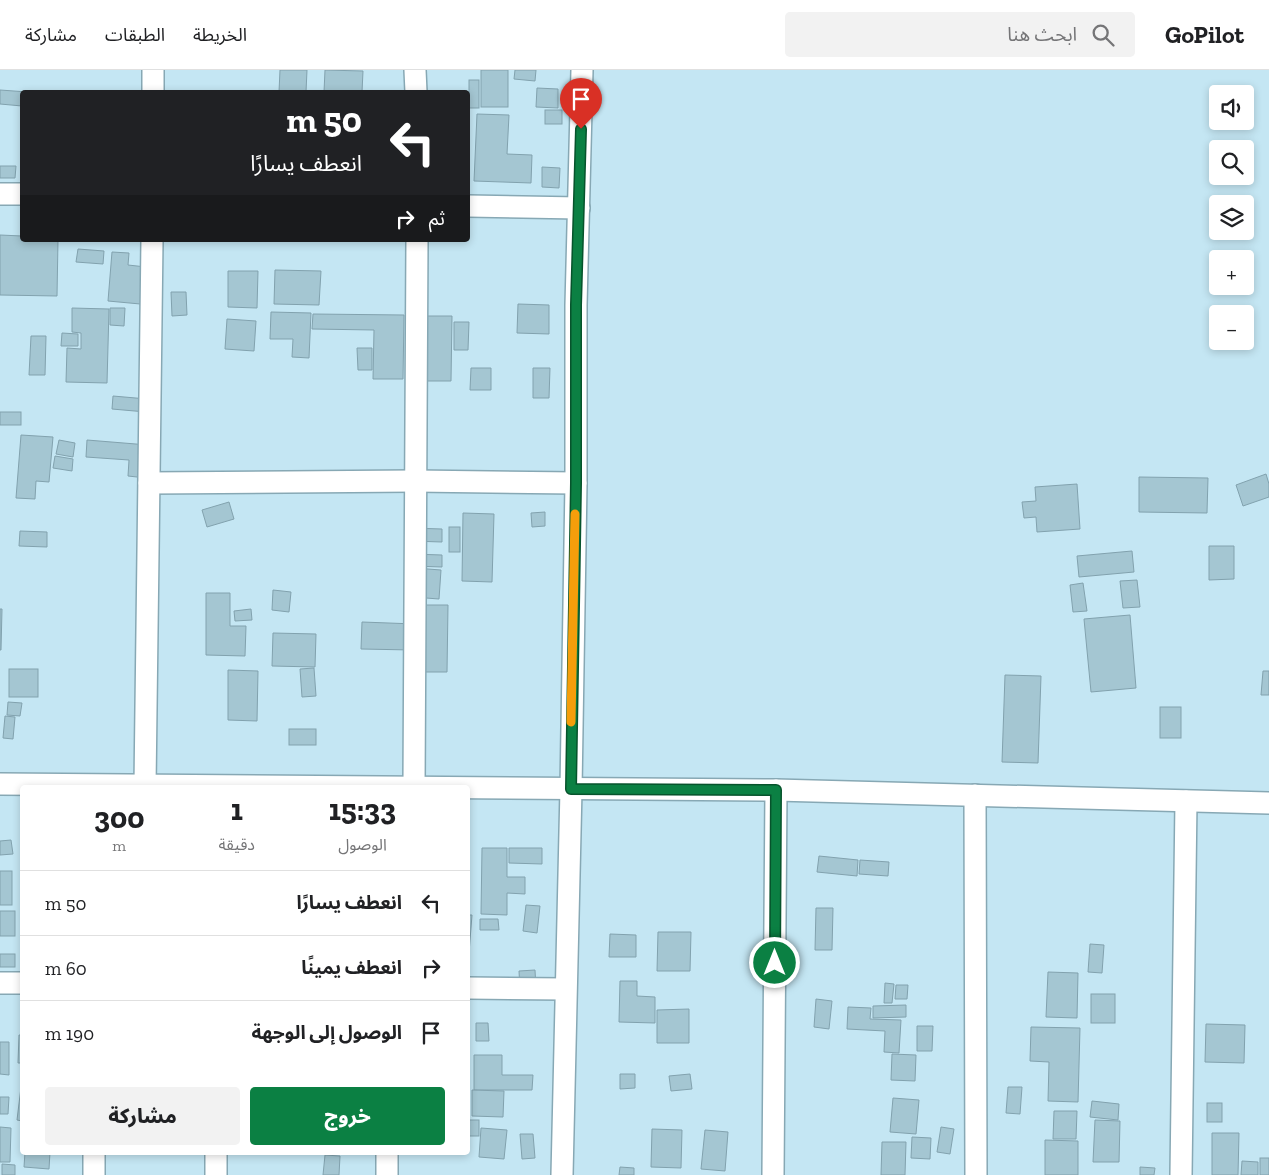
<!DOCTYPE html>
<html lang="ar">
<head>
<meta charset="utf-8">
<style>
  body { margin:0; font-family:"Zilla Slab","Noto Sans Arabic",serif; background:#f2f2f2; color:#202124; direction:rtl; height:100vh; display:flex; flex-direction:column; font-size:19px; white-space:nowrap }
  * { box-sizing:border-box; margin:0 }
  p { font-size:16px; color:#757577 }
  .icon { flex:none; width:28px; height:28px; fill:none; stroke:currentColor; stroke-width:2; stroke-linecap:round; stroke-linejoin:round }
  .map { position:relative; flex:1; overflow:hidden; direction:ltr }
  .details { position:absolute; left:20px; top:715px; width:450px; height:370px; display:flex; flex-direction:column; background:#fff; border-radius:5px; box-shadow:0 2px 8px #0003; direction:rtl }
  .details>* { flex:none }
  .guide { position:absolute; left:20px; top:20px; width:450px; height:152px; border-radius:5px; box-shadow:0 2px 8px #0003; direction:rtl; background:#202124; color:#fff; overflow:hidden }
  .fabs { position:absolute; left:1209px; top:15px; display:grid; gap:10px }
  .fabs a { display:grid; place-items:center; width:45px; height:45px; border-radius:5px; background:#fff; box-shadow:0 2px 8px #0003; font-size:25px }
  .pin { position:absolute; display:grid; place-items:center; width:42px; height:42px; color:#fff; margin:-51px -21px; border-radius:50% 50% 50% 0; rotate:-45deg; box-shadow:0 0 5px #0007 }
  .pin .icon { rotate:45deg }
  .me { position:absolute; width:55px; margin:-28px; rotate:0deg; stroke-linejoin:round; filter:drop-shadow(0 0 4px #0008) }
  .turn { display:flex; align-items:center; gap:18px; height:105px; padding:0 25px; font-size:22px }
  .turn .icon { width:65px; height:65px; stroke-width:2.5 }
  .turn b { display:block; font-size:35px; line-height:42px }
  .then { display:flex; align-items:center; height:48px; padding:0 25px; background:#0003; gap:10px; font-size:19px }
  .eta { display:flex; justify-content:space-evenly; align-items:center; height:85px; text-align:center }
  .eta b { font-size:30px; font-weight:800; line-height:35px }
  .cta { display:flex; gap:10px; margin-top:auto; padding:10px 25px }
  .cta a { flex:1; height:58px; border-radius:5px; background:#0b8043; color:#fff; font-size:20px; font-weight:800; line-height:58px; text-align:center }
  .cta a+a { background:#f2f2f2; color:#202124 }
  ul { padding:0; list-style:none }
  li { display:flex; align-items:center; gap:15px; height:65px; padding:0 25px; border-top:1px solid #e0e0e0 }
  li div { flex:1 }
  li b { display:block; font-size:19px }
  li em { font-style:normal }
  header { display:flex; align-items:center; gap:30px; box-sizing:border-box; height:70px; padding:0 25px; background:#fff; border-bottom:1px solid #e0e0e0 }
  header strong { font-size:24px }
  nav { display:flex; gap:28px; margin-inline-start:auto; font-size:18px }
  .search { width:350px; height:45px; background:#f2f2f2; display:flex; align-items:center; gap:12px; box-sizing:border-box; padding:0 18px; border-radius:5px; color:#757577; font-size:19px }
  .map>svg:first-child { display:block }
  .building { fill:#a4c6d2; stroke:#82a2ae }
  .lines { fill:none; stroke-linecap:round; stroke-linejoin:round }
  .minor-casing { stroke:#87a8b4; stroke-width:24 }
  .minor { stroke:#fff; stroke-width:21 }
  .route-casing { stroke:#07532c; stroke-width:12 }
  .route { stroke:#0b8043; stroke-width:9 }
  .slow { stroke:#f59e0b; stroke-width:9 }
</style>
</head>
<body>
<header>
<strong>GoPilot</strong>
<div class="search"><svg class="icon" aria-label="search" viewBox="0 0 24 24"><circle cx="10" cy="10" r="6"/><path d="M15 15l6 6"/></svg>ابحث هنا</div>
<nav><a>الخريطة</a><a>الطبقات</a><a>مشاركة</a></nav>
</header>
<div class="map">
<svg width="1269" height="1105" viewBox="0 0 1269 1105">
  <rect width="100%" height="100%" fill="#c4e6f3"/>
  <g class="building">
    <polygon points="280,0 307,0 306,22 279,22"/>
    <polygon points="325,0 363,1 362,22 324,22"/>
    <rect x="481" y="0" width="27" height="37"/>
    <polygon points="515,0 536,0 535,11 514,9"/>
    <rect x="469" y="10" width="10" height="28"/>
    <polygon points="537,18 558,19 558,38 536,37"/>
    <polygon points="0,20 28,22 22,22 22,36 0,34"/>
    <rect x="545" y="40" width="17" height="14"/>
    <polygon points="477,44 509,45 507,84 532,85 531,113 474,111"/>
    <polygon points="0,96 16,96 15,108 0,108"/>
    <polygon points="542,97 560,98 559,118 542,117"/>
    <polygon points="0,165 22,166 22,170 58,170 57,226 0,225"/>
    <polygon points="78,179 104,181 103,194 76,192"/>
    <polygon points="112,182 129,183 128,195 155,198 151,235 108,231"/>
    <polygon points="275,200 321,201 319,235 274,234"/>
    <polygon points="228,201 258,201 257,238 228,237"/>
    <polygon points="171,222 186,222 187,245 172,246"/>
    <polygon points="518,234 549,235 549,264 517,263"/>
    <polygon points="72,238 109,239 107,313 66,312 67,278 81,279 81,263 72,262"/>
    <polygon points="110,238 125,238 124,256 110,255"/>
    <polygon points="271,242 311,243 309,288 292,287 293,269 270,269"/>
    <polygon points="313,244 404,245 403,309 373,309 374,260 312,259"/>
    <polygon points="423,246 452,246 451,311 421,311"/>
    <polygon points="227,249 256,251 254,281 225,279"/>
    <polygon points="454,252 469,252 468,280 454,280"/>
    <polygon points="62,263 78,264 78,276 61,276"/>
    <polygon points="31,266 46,266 45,305 29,305"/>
    <polygon points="357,278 372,278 372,300 358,300"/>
    <polygon points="471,298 491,298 491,320 470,320"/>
    <polygon points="533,298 550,298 549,328 533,328"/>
    <polygon points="113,326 147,329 146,342 112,339"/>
    <rect x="0" y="342" width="21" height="13"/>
    <polygon points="21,365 53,367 49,412 36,411 35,429 16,428"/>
    <polygon points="59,370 75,373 73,387 56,384"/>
    <polygon points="87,370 148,375 146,408 128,406 129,390 86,387"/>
    <polygon points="55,386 73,389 72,401 53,398"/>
    <polygon points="1266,404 1269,414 1269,427 1243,436 1236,415"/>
    <polygon points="1139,407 1208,408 1207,443 1139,442"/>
    <polygon points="1077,414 1080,459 1037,462 1036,447 1024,448 1022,432 1036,431 1035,417"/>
    <polygon points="229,432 234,449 207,457 202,440"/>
    <polygon points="545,442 545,456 532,457 531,443"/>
    <polygon points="463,443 494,444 492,512 462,511"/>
    <rect x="449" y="457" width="11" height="25"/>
    <polygon points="411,458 442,459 442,472 411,471"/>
    <polygon points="20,461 47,462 47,477 19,476"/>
    <polygon points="1209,476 1234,476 1234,509 1209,510"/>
    <polygon points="1132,481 1134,502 1079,507 1077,486"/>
    <polygon points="412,484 442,485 442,497 412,496"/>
    <polygon points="415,498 441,500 439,529 413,527"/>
    <polygon points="1137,510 1140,537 1123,538 1120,511"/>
    <polygon points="1083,513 1087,541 1073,542 1070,515"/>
    <polygon points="273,520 291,522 289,542 272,540"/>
    <polygon points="206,523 230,523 230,556 246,556 245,586 206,585"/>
    <polygon points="416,535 448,535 447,602 412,602 412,580 361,579 362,552 415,554"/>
    <polygon points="0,539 2,539 1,580 0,580"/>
    <polygon points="251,539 252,550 235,551 234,541"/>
    <polygon points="1130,545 1136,618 1091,622 1084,549"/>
    <polygon points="273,563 316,564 315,597 272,596"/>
    <polygon points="314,598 316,626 302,627 300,599"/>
    <rect x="9" y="599" width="29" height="28"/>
    <polygon points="228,600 258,601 257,651 228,650"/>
    <polygon points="1263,601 1269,601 1269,625 1261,625"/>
    <polygon points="1005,605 1041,606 1038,693 1002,692"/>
    <polygon points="8,632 22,633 20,646 7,645"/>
    <rect x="1160" y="637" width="21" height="31"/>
    <polygon points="5,646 15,647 13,669 3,668"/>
    <rect x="289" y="659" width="27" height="16"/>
    <polygon points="11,770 13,784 0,785 0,771"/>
    <polygon points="482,778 507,778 507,807 525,807 525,824 507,823 507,845 481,844"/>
    <polygon points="509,778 542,778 542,794 509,793"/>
    <polygon points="819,786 858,790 857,806 817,802"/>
    <polygon points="860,790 889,792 888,806 859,804"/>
    <rect x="0" y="801" width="12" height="34"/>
    <polygon points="526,835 540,836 537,863 523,861"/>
    <polygon points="816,838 833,838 832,880 815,880"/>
    <rect x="0" y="841" width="15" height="25"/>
    <polygon points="468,845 472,845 469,883 468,883"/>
    <polygon points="480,849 498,849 499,860 480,860"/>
    <polygon points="658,862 691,862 690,901 657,901"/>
    <polygon points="610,864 636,865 636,887 609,887"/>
    <polygon points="1090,874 1104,875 1102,903 1088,902"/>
    <rect x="0" y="884" width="15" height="13"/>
    <polygon points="535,900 536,919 520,920 519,901"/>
    <polygon points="1048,902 1078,903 1077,948 1046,947"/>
    <polygon points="620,911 637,911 637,926 655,927 655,953 619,952"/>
    <polygon points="885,913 894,914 892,933 884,933"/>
    <polygon points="896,915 908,915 907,929 895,929"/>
    <rect x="1091" y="924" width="24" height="29"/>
    <polygon points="816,929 832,931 829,959 814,957"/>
    <polygon points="906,935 906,947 873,948 873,936"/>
    <polygon points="848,937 871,938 870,949 901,950 899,983 884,982 885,961 847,959"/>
    <polygon points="689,939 689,973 657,973 657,940"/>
    <polygon points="476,953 488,953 489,971 476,971"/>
    <polygon points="1206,954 1245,955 1244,993 1205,992"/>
    <polygon points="917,956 933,956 932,981 917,981"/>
    <polygon points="1031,957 1080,958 1078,1032 1048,1031 1049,992 1030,991"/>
    <polygon points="19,965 22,965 22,993 18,993"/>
    <polygon points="0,972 9,972 9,1005 0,1004"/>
    <polygon points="892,984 916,985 915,1011 891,1010"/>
    <polygon points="474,985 502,985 502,1005 533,1005 532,1020 474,1020"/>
    <polygon points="620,1004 635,1004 635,1018 620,1019"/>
    <polygon points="690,1004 692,1019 671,1021 669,1006"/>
    <polygon points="22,1009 22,1051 17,1050"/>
    <polygon points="1008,1017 1022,1017 1020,1044 1006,1043"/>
    <polygon points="472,1020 504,1021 503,1047 472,1046"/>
    <polygon points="0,1027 9,1027 8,1044 0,1044"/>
    <polygon points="893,1028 919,1030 916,1064 890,1062"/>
    <polygon points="1092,1031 1119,1034 1118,1050 1090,1047"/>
    <rect x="1207" y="1033" width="15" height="19"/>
    <polygon points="1054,1041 1077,1041 1076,1069 1053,1069"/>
    <rect x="468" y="1050" width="11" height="16"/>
    <polygon points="1095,1050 1120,1051 1119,1092 1093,1092"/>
    <polygon points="0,1057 11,1058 10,1092 0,1092"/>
    <polygon points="941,1057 954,1059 950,1084 937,1082"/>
    <polygon points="481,1058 507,1060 504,1089 479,1087"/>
    <polygon points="652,1059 682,1060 681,1098 651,1097"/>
    <polygon points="705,1060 728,1062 725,1101 701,1099"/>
    <polygon points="1212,1063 1239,1063 1238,1105 1212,1105"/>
    <polygon points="520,1064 533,1064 535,1088 522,1089"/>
    <polygon points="912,1067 931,1068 930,1089 911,1088"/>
    <polygon points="1045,1070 1078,1071 1078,1105 1045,1105"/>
    <polygon points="882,1072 906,1072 905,1105 881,1105"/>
    <polygon points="25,1082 50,1082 49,1099 24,1097"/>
    <polygon points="325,1085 340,1086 339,1105 323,1105"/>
    <rect x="1260" y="1088" width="9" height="17"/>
    <polygon points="1242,1091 1258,1092 1258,1105 1241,1105"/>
    <polygon points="2,1094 15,1095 15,1105 2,1105"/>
    <polygon points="620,1097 634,1098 634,1105 619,1105"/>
    <polygon points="1140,1097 1155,1098 1154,1105 1140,1105"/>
  </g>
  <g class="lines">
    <defs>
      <g id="minor">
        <polyline points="415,0 416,22"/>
        <polyline points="153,22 153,0"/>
        <polyline points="0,124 22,124"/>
        <polyline points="468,136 579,138"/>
        <polyline points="149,413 415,411 576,413"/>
        <polyline points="0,714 776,720 1269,733"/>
        <polyline points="145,716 152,170"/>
        <polyline points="414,716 417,170"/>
        <polyline points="975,725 976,1105"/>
        <polyline points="0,913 22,913"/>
        <polyline points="468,918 565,919"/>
        <polyline points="94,1105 94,1082"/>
        <polyline points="216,1105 216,1082"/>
        <polyline points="387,1105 387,1082"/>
        <polyline points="562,1105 571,719 576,413 576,235 582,0"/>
        <polyline points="773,1105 776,720"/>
        <polyline points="1181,1105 1186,731"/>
      </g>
    </defs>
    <use href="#minor" class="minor-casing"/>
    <use href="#minor" class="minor"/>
  </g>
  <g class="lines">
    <defs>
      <polyline id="route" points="581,59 576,235 576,413 571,719 776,720 775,893"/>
    </defs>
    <use href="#route" class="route-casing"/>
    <use href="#route" class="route"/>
    <polyline class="slow" points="571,652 575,444"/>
  </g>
</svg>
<div class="fabs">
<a><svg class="icon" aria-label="sound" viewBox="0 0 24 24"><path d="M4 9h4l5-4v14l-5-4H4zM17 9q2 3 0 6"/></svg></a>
<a><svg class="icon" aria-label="search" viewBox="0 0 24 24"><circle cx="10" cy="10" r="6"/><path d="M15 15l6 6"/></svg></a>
<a><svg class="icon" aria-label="layers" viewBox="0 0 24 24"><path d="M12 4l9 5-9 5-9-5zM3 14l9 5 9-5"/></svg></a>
<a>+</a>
<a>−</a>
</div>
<div class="pin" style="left:581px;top:59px;background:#d93025"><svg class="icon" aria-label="arrive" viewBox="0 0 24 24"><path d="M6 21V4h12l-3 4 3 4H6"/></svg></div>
<svg class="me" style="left:775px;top:893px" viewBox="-20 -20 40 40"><circle r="17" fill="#0b8043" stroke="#fff" stroke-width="3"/><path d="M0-11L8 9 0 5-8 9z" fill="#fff"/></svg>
<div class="guide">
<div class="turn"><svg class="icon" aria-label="left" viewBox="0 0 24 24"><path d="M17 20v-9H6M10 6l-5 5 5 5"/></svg><div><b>50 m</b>انعطف يسارًا</div></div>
<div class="then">ثم<svg class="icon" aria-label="right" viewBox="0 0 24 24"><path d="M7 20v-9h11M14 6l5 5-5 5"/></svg></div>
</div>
<section class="details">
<div class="eta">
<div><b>15:33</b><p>الوصول</p></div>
<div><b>1</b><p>دقيقة</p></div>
<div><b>300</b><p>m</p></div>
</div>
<ul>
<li><svg class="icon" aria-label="left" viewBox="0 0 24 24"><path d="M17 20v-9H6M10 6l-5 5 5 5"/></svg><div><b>انعطف يسارًا</b></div><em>50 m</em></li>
<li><svg class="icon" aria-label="right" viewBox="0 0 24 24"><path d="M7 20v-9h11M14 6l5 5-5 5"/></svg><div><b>انعطف يمينًا</b></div><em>60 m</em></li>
<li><svg class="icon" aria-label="arrive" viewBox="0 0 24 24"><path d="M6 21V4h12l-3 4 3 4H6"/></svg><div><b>الوصول إلى الوجهة</b></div><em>190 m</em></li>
</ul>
<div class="cta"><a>خروج</a><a>مشاركة</a></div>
</section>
</div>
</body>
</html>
